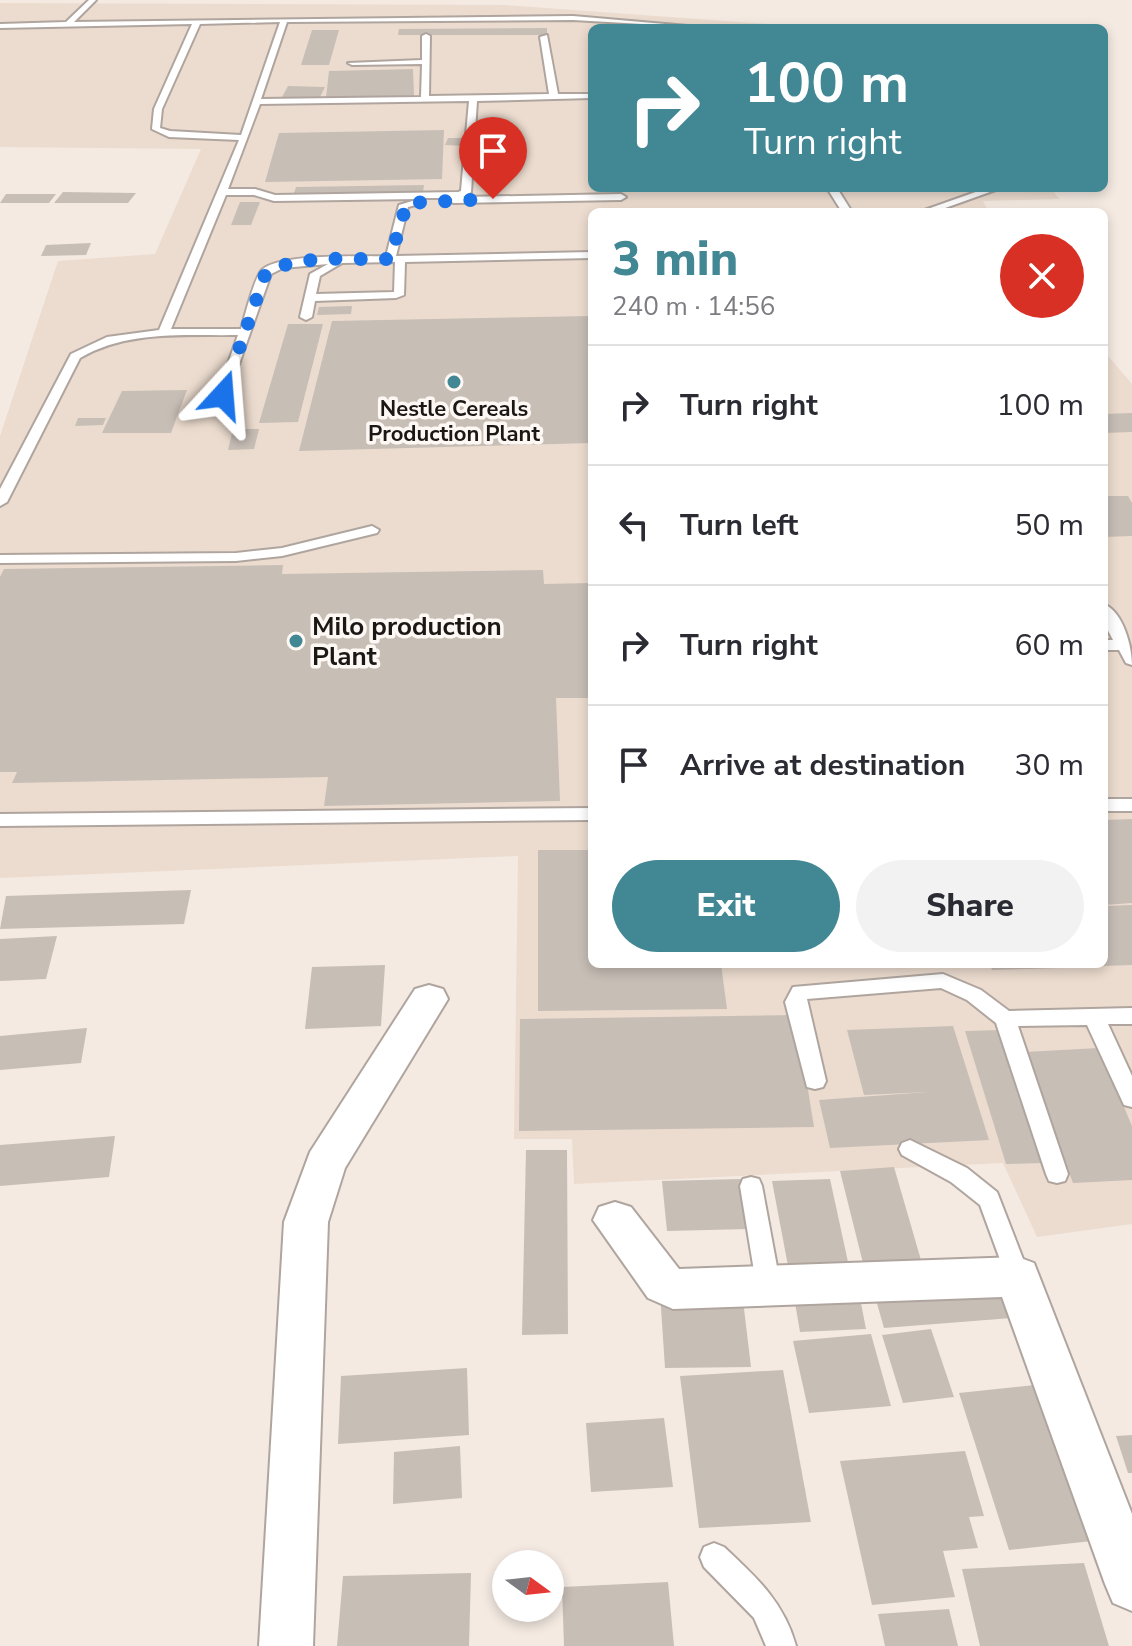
<!DOCTYPE html>
<html lang="en">
<head>
<meta charset="utf-8">
<style>
  body { margin:0; font-family:"Nunito Sans",sans-serif; background:#f2f2f3; color:#2b2b33; height:100vh; display:flex; flex-direction:column; font-size:30px; white-space:nowrap }
  * { box-sizing:border-box; margin:0 }
  p { font-size:26px; color:#7c7c81 }
  .icon { flex:none; width:44px; height:44px; fill:none; stroke:currentColor; stroke-width:2; stroke-linecap:round; stroke-linejoin:round }
  .map { position:relative; flex:1; overflow:hidden }
  .drawer { position:absolute; left:588px; top:208px; width:520px; height:760px; display:flex; flex-direction:column; background:#fff; border-radius:12px; box-shadow:0 4px 12px #0003 }
  .drawer>* { flex:none }
  .banner { position:absolute; left:588px; top:24px; width:520px; height:168px; border-radius:12px; box-shadow:0 4px 12px #0003; background:#428794; color:#fff; overflow:hidden }
  .needle { width:52px; rotate:105deg }
  .controls { position:absolute; left:492px; top:1550px; display:grid; gap:16px }
  .controls a { display:grid; place-items:center; width:72px; height:72px; border-radius:50%; background:#fff; box-shadow:0 4px 12px #0003; font-size:40px }
  .pin { position:absolute; display:grid; place-items:center; width:68px; height:68px; color:#fff; margin:-82px -34px; border-radius:50% 50% 50% 0; rotate:-45deg; box-shadow:0 0 8px #0007 }
  .pin .icon { rotate:45deg }
  .me { position:absolute; width:88px; margin:-44px; rotate:19deg; stroke-linejoin:round; filter:drop-shadow(0 0 6px #0008) }
  .turn { display:flex; align-items:center; gap:28px; height:168px; padding:0 24px; font-size:36px }
  .turn .icon { width:104px; height:104px; stroke-width:2.5 }
  .turn b { display:block; font-size:56px; line-height:68px }
  .round { display:grid; place-items:center; flex:none; width:84px; height:84px; border-radius:42px; background:#f2f2f3 }
  .head { display:flex; align-items:center; justify-content:space-between; height:136px; padding:0 24px }
  h1 { font-size:48px; font-weight:800; line-height:60px; color:#428794 }
  .button { display:flex; gap:16px; margin-top:auto; padding:16px 24px }
  .button a { flex:1; height:92px; border-radius:48px; background:#428794; color:#fff; font-size:32px; font-weight:800; line-height:92px; text-align:center }
  .button a+a { background:#f2f2f3; color:#2b2b33 }
  ul { padding:0; list-style:none }
  li { display:flex; align-items:center; gap:24px; height:120px; padding:0 24px; border-top:2px solid #e1e1e2 }
  li div { flex:1 }
  li b { display:block; font-size:30px }
  li em { font-style:normal }
  .map>svg:first-child { display:block }
  .built { fill:#ecdccf }
  .building { fill:#c7beb6 }
  .lines { fill:none; stroke-linecap:round; stroke-linejoin:round }
  .service-casing { stroke:#afa59e; stroke-width:4 }
  .minor-casing { stroke:#afa59e; stroke-width:4 }
  .service { fill:#fff; fill-rule:evenodd }
  .minor { fill:#fff; fill-rule:evenodd }
  .route { stroke:#1a73e8; stroke-width:14; stroke-dasharray:0 25.2 }
  .poi-dot { fill:#428794; stroke:#fef8f4; stroke-width:3 }
  .labels { text-anchor:middle; stroke-width:7; stroke-linejoin:round; paint-order:stroke }
  .far-poi-label { font-size:22px; font-weight:bold; fill:#1b1715; stroke:#fef8f4 }
  .poi-label { font-size:26px; font-weight:bold; fill:#1b1715; stroke:#fef8f4; text-anchor:start }
</style>
</head>
<body>
<div class="map">
<svg width="1132" height="1646" viewBox="0 0 1132 1646">
  <rect width="100%" height="100%" fill="#f4eae2"/>
  <polygon class="built" points="0,3 505,5 824,28 592,28 592,188 1050,188 1060,199 983,201 989,212 592,212 592,964 1104,964 1104,351 1132,384 1132,1224 1037,1237 1003,1163 574,1184 572,1139 514,1139 518,856 0,878 0,436 58,261 155,254 201,149 0,147"/>
  <g class="building">
    <polygon points="547,28 547,35 398,35 399,29"/>
    <polygon points="312,30 339,30 329,65 301,65"/>
    <polygon points="413,69 414,96 326,98 329,71"/>
    <polygon points="288,86 325,87 319,99 281,99"/>
    <polygon points="444,130 442,179 265,182 279,133"/>
    <polygon points="448,138 468,138 466,146 445,145"/>
    <polygon points="424,185 423,192 294,193 296,187"/>
    <polygon points="63,192 136,193 128,203 54,203"/>
    <polygon points="6,194 56,194 49,203 0,203"/>
    <polygon points="240,202 260,202 251,225 231,225"/>
    <polygon points="91,243 86,255 41,256 46,245"/>
    <polygon points="352,306 351,314 317,315 319,307"/>
    <polygon points="592,316 592,443 299,451 332,321"/>
    <polygon points="288,324 323,324 298,422 259,423"/>
    <polygon points="187,390 171,433 102,433 122,391"/>
    <polygon points="1132,413 1132,432 1104,433 1104,414"/>
    <polygon points="78,418 106,418 103,425 75,426"/>
    <polygon points="233,429 259,429 254,449 228,450"/>
    <polygon points="1104,496 1128,496 1132,503 1132,536 1104,537"/>
    <polygon points="283,565 282,574 543,570 544,584 592,583 592,698 556,698 560,801 324,806 328,777 12,783 17,772 0,772 0,577 4,569"/>
    <polygon points="1132,819 1132,903 1104,905 1104,820"/>
    <polygon points="538,850 592,850 592,964 721,964 727,1009 538,1011"/>
    <polygon points="191,890 184,924 0,929 6,896"/>
    <polygon points="1132,905 1132,965 1104,966 1104,906"/>
    <polygon points="57,936 46,979 0,981 0,939"/>
    <polygon points="990,964 1094,964 1094,967 992,970"/>
    <polygon points="385,965 381,1026 305,1029 312,967"/>
    <polygon points="796,1015 814,1127 519,1131 520,1019"/>
    <polygon points="953,1026 989,1140 830,1148 819,1100 928,1092 864,1095 847,1030"/>
    <polygon points="87,1028 81,1063 0,1070 0,1036"/>
    <polygon points="1002,1030 1045,1163 1006,1164 965,1031"/>
    <polygon points="1099,1048 1132,1126 1132,1180 1073,1183 1025,1052"/>
    <polygon points="115,1136 109,1177 0,1186 0,1145"/>
    <polygon points="526,1150 567,1150 568,1334 522,1335"/>
    <polygon points="894,1167 923,1267 865,1271 840,1171"/>
    <polygon points="741,1179 748,1229 667,1231 662,1181"/>
    <polygon points="830,1179 848,1262 788,1266 772,1181"/>
    <polygon points="1013,1282 1025,1317 884,1328 874,1293"/>
    <polygon points="858,1288 866,1329 800,1332 793,1291"/>
    <polygon points="742,1292 751,1367 665,1368 660,1293"/>
    <polygon points="931,1329 954,1397 903,1403 882,1335"/>
    <polygon points="871,1334 891,1406 809,1413 793,1341"/>
    <polygon points="467,1368 469,1435 338,1444 341,1376"/>
    <polygon points="783,1370 811,1522 699,1528 680,1376"/>
    <polygon points="1035,1385 1092,1541 1009,1550 959,1393"/>
    <polygon points="664,1418 673,1487 591,1492 586,1423"/>
    <polygon points="1132,1435 1132,1473 1128,1473 1116,1436"/>
    <polygon points="460,1446 462,1498 393,1504 394,1452"/>
    <polygon points="965,1451 984,1516 969,1517 978,1548 943,1551 955,1597 872,1605 840,1461"/>
    <polygon points="1084,1563 1109,1646 980,1646 962,1569"/>
    <polygon points="471,1573 469,1646 337,1646 343,1576"/>
    <polygon points="668,1582 674,1646 564,1646 562,1587"/>
    <polygon points="949,1609 958,1646 885,1646 878,1614"/>
  </g>
  <g class="lines">
    <defs>
      <g id="service">
        <path d="M 89,0 L 96,0 L 74,22 L 573,16 L 711,28 L 573,20 L 287,22 L 261,99 L 421,97 L 422,64 L 352,65 L 348,63 L 422,60 L 422,36 L 426,34 L 430,36 L 429,96 L 549,94 L 540,37 L 547,35 L 558,94 L 592,94 L 592,98 L 477,101 L 471,192 L 463,197 L 621,194 L 626,197 L 621,200 L 454,203 L 451,202 L 451,198 L 422,198 L 424,203 L 408,207 L 396,256 L 592,252 L 592,258 L 405,262 L 404,295 L 396,298 L 315,301 L 312,317 L 306,320 L 300,317 L 310,274 L 328,264 L 283,268 L 271,274 L 227,398 L 217,395 L 238,335 C 185,336 128,330 80,358 L 7,502 L 0,506 L 0,489 L 71,354 L 107,337 L 159,330 L 239,140 L 169,137 L 152,129 L 154,109 L 192,24 L 0,28 L 0,24 L 66,22 ZM 280,22 L 241,135 L 170,131 L 160,128 L 162,109 L 200,24 ZM 469,101 L 461,191 L 458,192 L 275,195 L 255,189 L 228,189 L 260,104 ZM 226,195 L 254,195 L 274,201 L 419,199 L 399,205 L 386,256 C 361,257 279,253 262,270 C 254,278 245,316 241,329 L 171,329 ZM 395,262 L 394,292 L 316,294 L 320,276 L 342,263 Z"/>
        <polygon points="827,188 837,188 852,212 842,212"/>
        <polygon points="987,188 1001,188 934,212 919,212"/>
        <polygon points="372,526 379,530 377,533 282,556 236,561 0,563 0,555 236,553 282,548"/>
        <path d="M 1104,604 C 1123,612 1132,646 1132,665 L 1126,663 L 1119,650 L 1104,650 L 1104,640 L 1113,640 L 1104,623 Z"/>
        <rect x="1104" y="799" width="28" height="12"/>
        <polygon points="592,808 592,820 0,826 0,814"/>
        <polygon points="943,974 981,990 1009,1011 1132,1008 1132,1024 1108,1024 1132,1076 1132,1107 1124,1105 1087,1025 1018,1026 1068,1174 1065,1181 1057,1183 1049,1181 1046,1174 996,1023 967,1000 941,988 807,999 826,1081 823,1087 815,1089 807,1087 785,1002 793,987"/>
        <polygon points="910,1140 967,1168 997,1192 1030,1277 1027,1284 1018,1287 1009,1284 980,1205 951,1182 902,1155 899,1149 902,1143"/>
        <polygon points="751,1177 759,1179 762,1186 780,1283 777,1290 768,1293 759,1290 756,1283 740,1186 743,1179"/>
        <path d="M 714,1543 L 724,1547 C 756,1577 784,1602 796,1646 L 766,1646 L 754,1618 L 704,1567 L 700,1557 L 704,1547 Z"/>
      </g>
      <g id="minor">
        <polygon points="429,985 443,989 448,999 345,1168 328,1222 313,1646 259,1646 284,1222 310,1152 415,989"/>
        <polygon points="615,1202 631,1207 679,1269 1018,1257 1034,1263 1132,1514 1132,1611 1113,1603 1105,1584 1002,1297 673,1309 648,1298 593,1220 599,1207"/>
      </g>
    </defs>
    <use href="#service" class="service-casing"/>
    <use href="#minor" class="minor-casing"/>
    <use href="#service" class="service"/>
    <use href="#minor" class="minor"/>
  </g>
  <g class="lines">
    <path class="route" d="M 223,395 L 266,272 C 302,254 350,260 390,259 L 407,203 L 493,199"/>
  </g>
  <g class="poi-dot">
    <circle cx="454" cy="382" r="8"/>
    <circle cx="296" cy="641" r="8"/>
  </g>
  <g class="labels">
    <g class="far-poi-label">
      <text x="454" y="416">Nestle Cereals<tspan x="454" dy="25">Production Plant</tspan></text>
    </g>
    <g class="poi-label">
      <text x="312" y="635">Milo production<tspan x="312" dy="30">Plant</tspan></text>
    </g>
  </g>
</svg>
<div class="controls">
<a><svg class="needle" viewBox="-14 -14 28 28"><path d="M0-13l5 13h-10z" fill="#e53935"/><path d="M0 13l5-13h-10z" fill="#7c7c81"/></svg></a>
</div>
<div class="pin" style="left:493px;top:199px;background:#d93025"><svg class="icon" aria-label="arrive" viewBox="0 0 24 24"><path d="M6 21V4h12l-3 4 3 4H6"/></svg></div>
<svg class="me" style="left:223px;top:395px" viewBox="-20 -20 40 40"><path d="M0-17L14 15 0 8-14 15z" fill="#1a73e8" stroke="#fff" stroke-width="4"/></svg>
<div class="banner">
<div class="turn"><svg class="icon" aria-label="right" viewBox="0 0 24 24"><path d="M7 20v-9h11M14 6l5 5-5 5"/></svg><div><b>100 m</b>Turn right</div></div>
</div>
<section class="drawer">
<div class="head"><div><h1>3 min</h1><p>240 m · 14:56</p></div><a class="round" style="background:#d93025;color:#fff"><svg class="icon" aria-label="close" viewBox="0 0 24 24"><path d="M6 6l12 12M18 6L6 18"/></svg></a></div>
<ul>
<li><svg class="icon" aria-label="right" viewBox="0 0 24 24"><path d="M7 20v-9h11M14 6l5 5-5 5"/></svg><div><b>Turn right</b></div><em>100 m</em></li>
<li><svg class="icon" aria-label="left" viewBox="0 0 24 24"><path d="M17 20v-9H6M10 6l-5 5 5 5"/></svg><div><b>Turn left</b></div><em>50 m</em></li>
<li><svg class="icon" aria-label="right" viewBox="0 0 24 24"><path d="M7 20v-9h11M14 6l5 5-5 5"/></svg><div><b>Turn right</b></div><em>60 m</em></li>
<li><svg class="icon" aria-label="arrive" viewBox="0 0 24 24"><path d="M6 21V4h12l-3 4 3 4H6"/></svg><div><b>Arrive at destination</b></div><em>30 m</em></li>
</ul>
<div class="button"><a>Exit</a><a>Share</a></div>
</section>
</div>
</body>
</html>
